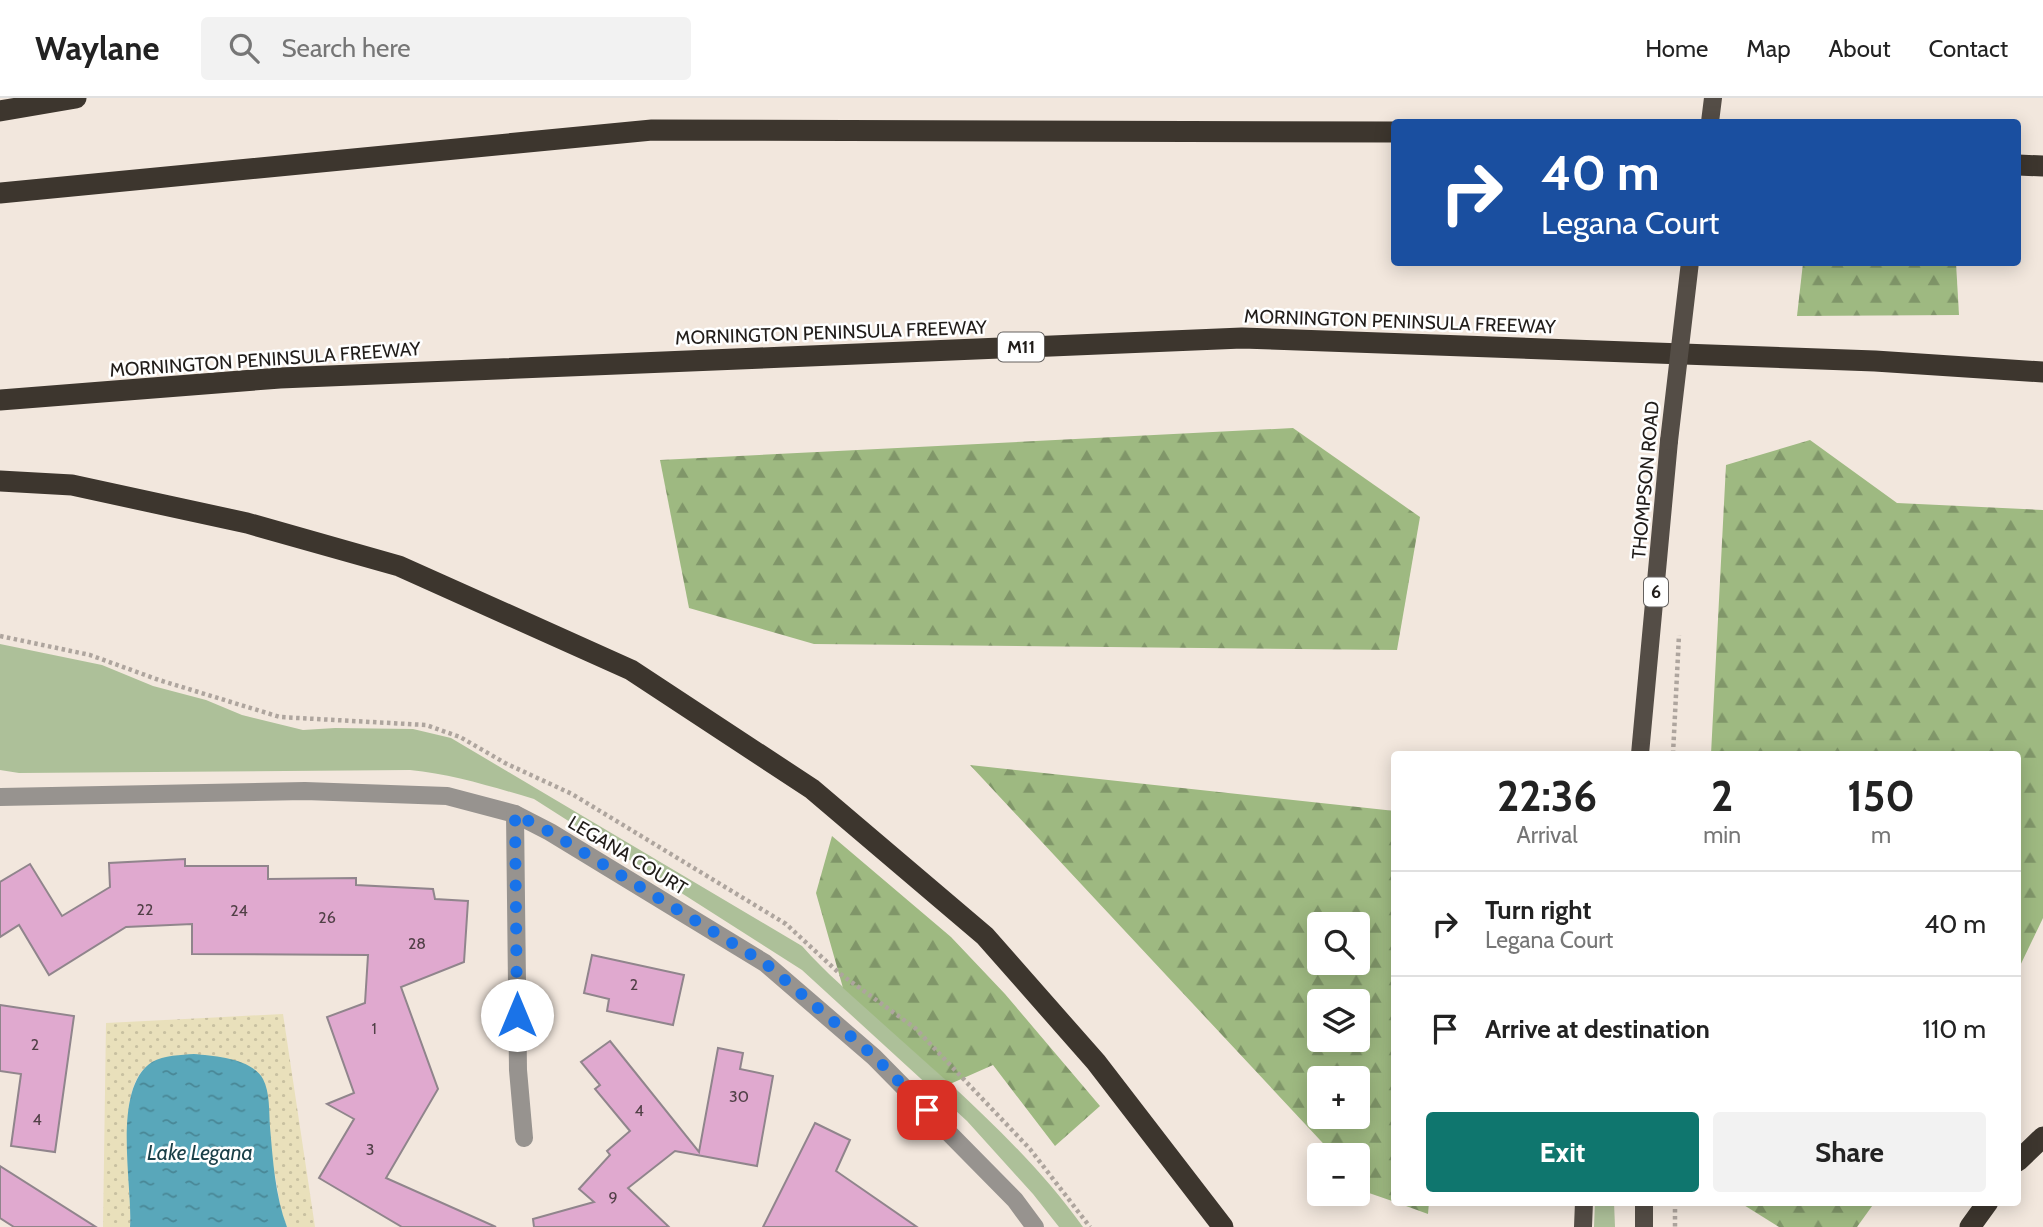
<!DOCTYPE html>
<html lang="en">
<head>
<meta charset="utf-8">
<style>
  body { margin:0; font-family:Cabin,sans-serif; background:#f2f2f2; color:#222; height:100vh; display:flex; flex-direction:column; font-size:26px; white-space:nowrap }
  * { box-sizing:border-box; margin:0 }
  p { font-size:23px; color:#767676 }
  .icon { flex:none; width:38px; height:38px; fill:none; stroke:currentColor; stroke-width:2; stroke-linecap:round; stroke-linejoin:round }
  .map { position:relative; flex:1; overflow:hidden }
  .drawer { position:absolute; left:1391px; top:653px; width:630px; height:455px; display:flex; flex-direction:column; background:#fff; border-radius:7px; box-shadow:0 4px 18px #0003 }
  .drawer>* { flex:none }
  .hud { position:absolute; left:1391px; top:21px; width:630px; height:147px; border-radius:7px; box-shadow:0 4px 18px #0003; background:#1a4fa0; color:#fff; overflow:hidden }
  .controls { position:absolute; left:1307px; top:814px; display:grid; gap:14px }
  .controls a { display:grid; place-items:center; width:63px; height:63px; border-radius:7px; background:#fff; box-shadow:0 4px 18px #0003; font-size:35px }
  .pin { position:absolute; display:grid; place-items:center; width:60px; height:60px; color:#fff; margin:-30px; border-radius:14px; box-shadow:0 4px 10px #0006 }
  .me { position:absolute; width:77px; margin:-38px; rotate:0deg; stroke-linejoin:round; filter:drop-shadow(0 0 5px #0008) }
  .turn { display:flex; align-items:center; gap:24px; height:147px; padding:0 35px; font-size:32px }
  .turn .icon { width:91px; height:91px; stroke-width:2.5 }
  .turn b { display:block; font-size:49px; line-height:60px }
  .eta { display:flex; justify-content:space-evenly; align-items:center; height:119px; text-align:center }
  .eta b { font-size:42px; font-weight:800; line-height:49px }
  .cta { display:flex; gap:14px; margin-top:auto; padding:14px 35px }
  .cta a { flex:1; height:80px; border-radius:7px; background:#0f766e; color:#fff; font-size:28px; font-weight:800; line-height:80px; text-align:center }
  .cta a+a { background:#f2f2f2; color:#222 }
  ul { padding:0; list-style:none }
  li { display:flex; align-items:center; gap:21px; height:105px; padding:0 35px; border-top:2px solid #e0e0e0 }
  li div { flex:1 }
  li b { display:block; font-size:26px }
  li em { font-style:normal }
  header { display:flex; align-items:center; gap:42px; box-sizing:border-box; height:98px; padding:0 35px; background:#fff; border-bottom:2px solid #e0e0e0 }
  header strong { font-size:33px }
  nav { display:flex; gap:38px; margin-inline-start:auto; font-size:24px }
  .search { width:490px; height:63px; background:#f2f2f2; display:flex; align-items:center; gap:18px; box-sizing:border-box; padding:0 24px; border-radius:7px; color:#767676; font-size:26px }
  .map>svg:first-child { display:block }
  .grass { fill:#adc099 }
  .forest { fill:url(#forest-firs); fill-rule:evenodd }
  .sand { fill:url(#sand-dots) }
  .water { fill:url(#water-ripples) }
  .building { fill:#e0a9cf; stroke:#90858c; stroke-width:2 }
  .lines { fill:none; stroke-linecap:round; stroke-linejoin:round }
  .path { stroke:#aea59e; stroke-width:4.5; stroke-dasharray:3.5 3.5; stroke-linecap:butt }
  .minor { stroke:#97938f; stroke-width:18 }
  .primary { stroke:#544d46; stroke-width:18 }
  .motorway { stroke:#3d362e; stroke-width:21 }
  .primary-bridge { stroke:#544d46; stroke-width:18 }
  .route { stroke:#1a73e8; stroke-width:12; stroke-dasharray:0 21.6 }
  .labels { text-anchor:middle; stroke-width:5; stroke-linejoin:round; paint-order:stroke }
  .number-label { font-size:16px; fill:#514047 }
  .shield { fill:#fff; stroke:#64615f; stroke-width:2 }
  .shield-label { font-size:18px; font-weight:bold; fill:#211d1a }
  .street-label { font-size:19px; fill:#211d1a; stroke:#fff }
  .water-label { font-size:21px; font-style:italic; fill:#1a3f48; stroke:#fff }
</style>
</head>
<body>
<header>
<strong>Waylane</strong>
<div class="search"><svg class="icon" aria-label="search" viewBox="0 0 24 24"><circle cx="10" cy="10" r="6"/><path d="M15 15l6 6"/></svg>Search here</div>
<nav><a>Home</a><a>Map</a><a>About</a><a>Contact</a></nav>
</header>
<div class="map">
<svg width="2043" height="1129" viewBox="0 0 2043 1129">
  <defs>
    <pattern id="forest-firs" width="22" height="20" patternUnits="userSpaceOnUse" patternTransform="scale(1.75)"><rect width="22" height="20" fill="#9eb981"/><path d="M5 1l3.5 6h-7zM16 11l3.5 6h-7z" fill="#809669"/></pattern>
    <pattern id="sand-dots" width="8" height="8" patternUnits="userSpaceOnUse" patternTransform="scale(1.75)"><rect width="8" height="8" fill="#e9e0bb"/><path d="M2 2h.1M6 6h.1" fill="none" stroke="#c8c0a0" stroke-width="1.8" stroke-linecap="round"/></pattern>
    <pattern id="water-ripples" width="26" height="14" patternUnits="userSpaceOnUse" patternTransform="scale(1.75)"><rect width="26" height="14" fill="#59a7ba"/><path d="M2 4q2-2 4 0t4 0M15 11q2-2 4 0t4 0" fill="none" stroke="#498796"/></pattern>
  </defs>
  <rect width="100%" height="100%" fill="#f2e7dd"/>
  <g class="grass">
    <path d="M 0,546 L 102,567 L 153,588 L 206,602 L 242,617 L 303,632 L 335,630 L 413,631 L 451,640 L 802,848 C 826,875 853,898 880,922 C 951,987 1027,1051 1083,1129 L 1059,1129 L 1033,1096 L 967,1023 L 802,872 L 534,701 C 493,689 452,676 410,672 L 19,675 L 0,672 Z"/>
    <polygon points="1595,1104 1614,1104 1615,1129 1594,1129"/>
  </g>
  <g class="forest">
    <polygon points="1803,165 1956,165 1959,217 1797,218"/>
    <polygon points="1293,330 1420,419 1397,552 814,546 689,510 660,362"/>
    <polygon points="1810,342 1897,405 2043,412 2043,820 2018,872 2018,656 1711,656 1726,367"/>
    <path d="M 970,667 L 1395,713 L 1395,1104 L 1369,1095 L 1358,1083 L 1358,1057 L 1334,1057 ZM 1358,826 L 1358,864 L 1320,864 L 1320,826 ZM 1358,903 L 1358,942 L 1320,942 L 1320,903 ZM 1358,980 L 1358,1018 L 1320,1018 L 1320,980 Z"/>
    <polygon points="832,738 951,839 1005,896 1100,1008 1055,1048 993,967 950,986 843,890 816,795"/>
    <polygon points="1395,1104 1429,1104 1428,1116"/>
    <polygon points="1739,1104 1875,1104 1857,1129 1779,1129"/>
  </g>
  <path class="sand" d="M 283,916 L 315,1129 L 287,1129 L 281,1113 L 275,1077 L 154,963 C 150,966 145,969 142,973 C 116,1004 133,1090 130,1129 L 103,1129 L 106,925 Z"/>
  <path class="water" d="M 194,956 C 215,958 251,960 263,981 C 270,994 269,1014 270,1029 C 273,1063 275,1097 287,1129 L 130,1129 C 133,1087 111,991 152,964 C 164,957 181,957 194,956 Z"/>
  <g class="building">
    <polygon points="185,761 185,768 268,768 268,781 356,780 356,787 433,791 435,801 468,803 464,864 401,889 438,991 386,1080 496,1129 402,1129 319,1080 354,1021 327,1006 354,995 327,919 365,905 368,857 192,856 192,826 126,829 49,877 19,827 0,839 0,784 30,766 62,818 110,789 109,765"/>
    <polygon points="592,857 684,877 673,927 607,913 609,901 584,895"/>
    <polygon points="0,907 74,918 55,1054 11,1048 21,976 0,973"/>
    <polygon points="610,943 699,1054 718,950 743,955 740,971 773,978 757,1068 675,1053 628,1090 669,1129 534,1129 533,1121 594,1104 579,1091 610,1057 607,1053 630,1033 595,991 600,987 581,964"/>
    <polygon points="815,1025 850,1042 836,1073 917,1129 763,1129"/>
    <polygon points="0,1068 96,1129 14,1129 0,1120"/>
  </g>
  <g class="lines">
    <g class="path">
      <polyline points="0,538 90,557 159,582 280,619 426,627 460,639 505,665 572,696 786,826 839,875 915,930 1030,1051 1090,1129"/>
      <polyline points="1673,656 1679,537"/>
      <polyline points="1675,1104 1675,1129"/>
    </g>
    <g class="minor">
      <polyline points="0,699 305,693 447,698 515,716 550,734 765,865 874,959 1015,1102 1035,1129"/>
      <polyline points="515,716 518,972 524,1040"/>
    </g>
    <g class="primary">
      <polyline points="1710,24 1713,0"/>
      <polyline points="1640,656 1669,343"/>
      <polyline points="1644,1104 1644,1129"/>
      <polyline points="1583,1129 1584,1104"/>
    </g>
    <g class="motorway">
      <polyline points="0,13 76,0"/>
      <polyline points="2018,67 2043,68"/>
      <polyline points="0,95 652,32 1395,34"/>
      <polyline points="0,302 280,280 1242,240 1875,263 2043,274"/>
      <polyline points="0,383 72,387 247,425 399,468 631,572 812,691 985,838 1096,964 1223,1129"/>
      <polyline points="2018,1063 2043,1039"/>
      <polyline points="1970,1129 1988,1104"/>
    </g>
    <polyline class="primary-bridge" points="1669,343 1690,164"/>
  </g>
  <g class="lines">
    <polyline class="route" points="517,917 515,716 550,734 765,865 874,958 927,1012"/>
  </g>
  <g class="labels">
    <g class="number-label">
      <text x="145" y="817">22</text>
      <text x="239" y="818">24</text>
      <text x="327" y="825">26</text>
      <text x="417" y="851">28</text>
      <text x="634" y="892">2</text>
      <text x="374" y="936">1</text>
      <text x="35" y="952">2</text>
      <text x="739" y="1004">30</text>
      <text x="639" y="1018">4</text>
      <text x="37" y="1027">4</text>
      <text x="370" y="1057">3</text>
      <text x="613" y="1105">9</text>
    </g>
    <g class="shield">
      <rect x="998" y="234.5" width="46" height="29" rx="5"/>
      <rect x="1644" y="479.5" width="24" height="29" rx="5"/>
    </g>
    <g class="shield-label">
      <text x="1021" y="255">M11</text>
      <text x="1656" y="500">6</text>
    </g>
    <g class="street-label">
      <text transform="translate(1400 223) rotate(2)" y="7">MORNINGTON PENINSULA FREEWAY</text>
      <text transform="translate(831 234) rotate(-2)" y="7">MORNINGTON PENINSULA FREEWAY</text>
      <text transform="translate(265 261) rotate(-4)" y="7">MORNINGTON PENINSULA FREEWAY</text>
      <text transform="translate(1645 382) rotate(-85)" y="7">THOMPSON ROAD</text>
      <text transform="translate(628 757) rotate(31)" y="7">LEGANA COURT</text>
    </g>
    <g class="water-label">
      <text x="200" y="1062">Lake Legana</text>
    </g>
  </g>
</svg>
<div class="controls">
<a><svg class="icon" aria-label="search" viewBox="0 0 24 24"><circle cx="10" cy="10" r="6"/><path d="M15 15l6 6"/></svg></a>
<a><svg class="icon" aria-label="layers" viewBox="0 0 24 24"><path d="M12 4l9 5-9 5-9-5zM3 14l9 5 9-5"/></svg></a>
<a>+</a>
<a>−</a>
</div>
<div class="pin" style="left:927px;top:1012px;background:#d93025"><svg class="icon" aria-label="arrive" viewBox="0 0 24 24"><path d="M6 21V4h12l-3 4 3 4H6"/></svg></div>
<svg class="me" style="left:517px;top:917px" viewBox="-20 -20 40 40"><circle r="19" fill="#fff"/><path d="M0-13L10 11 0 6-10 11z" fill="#1a73e8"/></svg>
<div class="hud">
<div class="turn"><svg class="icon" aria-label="right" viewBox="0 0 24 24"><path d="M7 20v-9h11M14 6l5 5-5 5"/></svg><div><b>40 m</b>Legana Court</div></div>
</div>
<section class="drawer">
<div class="eta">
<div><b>22:36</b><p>Arrival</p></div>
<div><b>2</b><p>min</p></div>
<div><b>150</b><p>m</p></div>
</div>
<ul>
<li><svg class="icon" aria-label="right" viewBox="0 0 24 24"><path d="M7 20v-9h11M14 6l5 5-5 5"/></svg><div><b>Turn right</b><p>Legana Court</p></div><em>40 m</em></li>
<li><svg class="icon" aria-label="arrive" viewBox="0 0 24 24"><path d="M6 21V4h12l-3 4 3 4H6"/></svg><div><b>Arrive at destination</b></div><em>110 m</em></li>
</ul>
<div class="cta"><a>Exit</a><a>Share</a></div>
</section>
</div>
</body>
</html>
